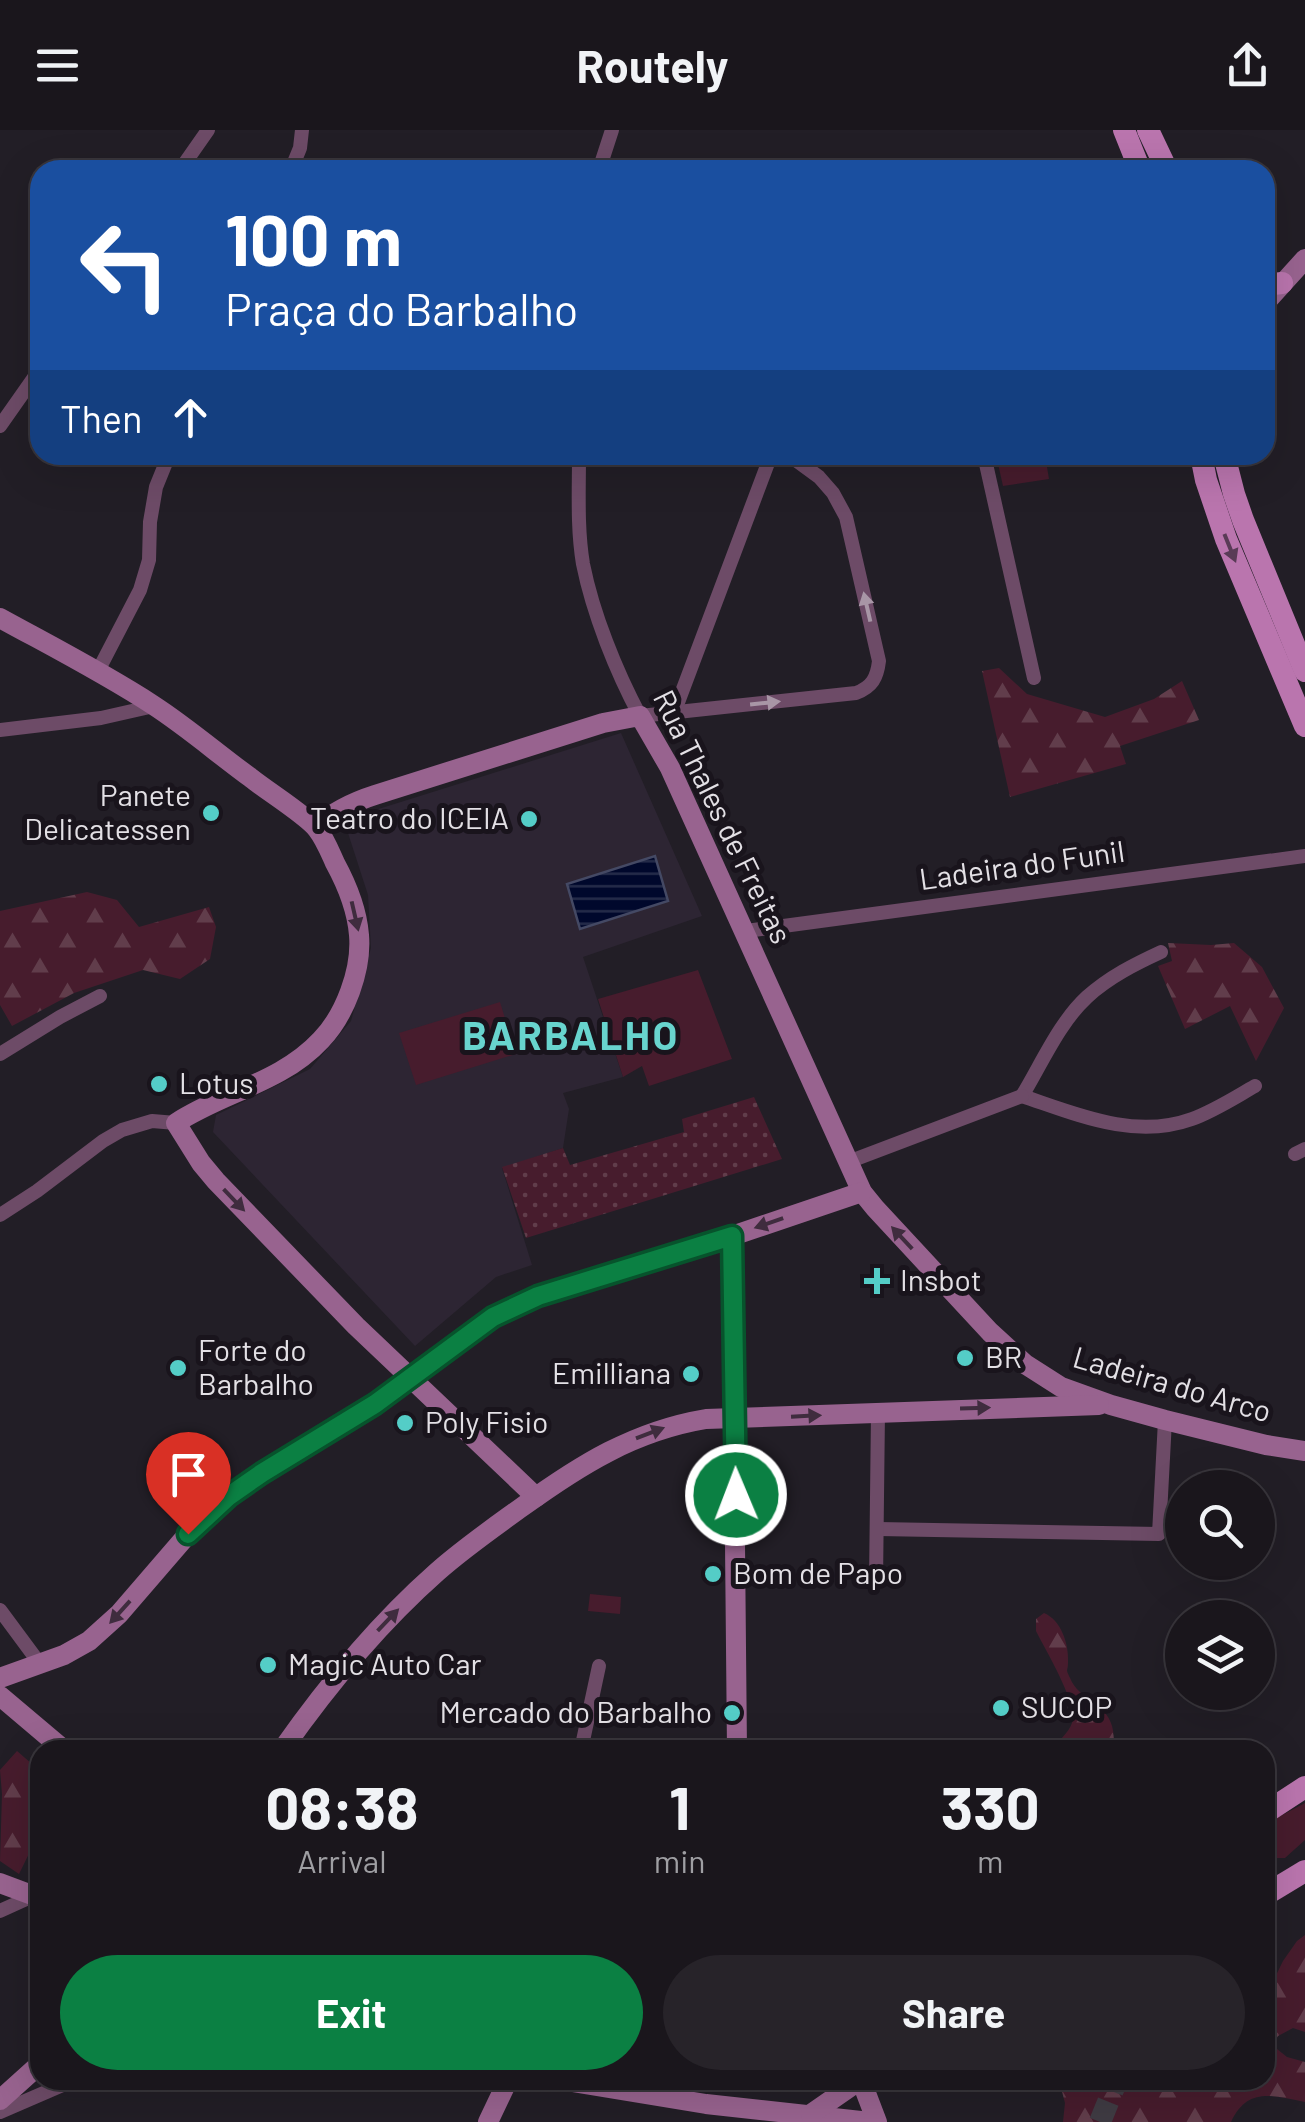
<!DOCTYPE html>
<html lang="en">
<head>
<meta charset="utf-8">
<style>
  body { margin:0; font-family:Barlow,sans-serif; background:#272329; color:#f1f3f6; height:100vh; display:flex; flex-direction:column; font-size:38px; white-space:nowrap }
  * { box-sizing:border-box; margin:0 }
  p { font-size:32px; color:#9f9fa3 }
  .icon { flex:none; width:55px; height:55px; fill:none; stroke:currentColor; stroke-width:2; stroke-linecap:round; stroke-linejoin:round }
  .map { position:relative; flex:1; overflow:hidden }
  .side { position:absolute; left:30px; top:1610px; width:1245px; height:350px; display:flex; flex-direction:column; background:#1a161c; border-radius:30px; box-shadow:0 10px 40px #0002,0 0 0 2px #38353b }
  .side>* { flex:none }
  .banner { position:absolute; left:30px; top:30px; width:1245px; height:305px; border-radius:30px; box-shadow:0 10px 40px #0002,0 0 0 2px #38353b; background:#1a4fa0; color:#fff; overflow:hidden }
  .controls { position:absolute; left:1165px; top:1340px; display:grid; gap:20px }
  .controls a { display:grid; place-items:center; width:110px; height:110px; border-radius:50%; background:#1a161c; box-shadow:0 10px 40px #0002,0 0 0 2px #38353b; font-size:50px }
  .pin { position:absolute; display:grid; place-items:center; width:85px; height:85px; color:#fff; margin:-102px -42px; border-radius:50% 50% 50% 0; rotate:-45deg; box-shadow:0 0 10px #0007 }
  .pin .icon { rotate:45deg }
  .me { position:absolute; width:110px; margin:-55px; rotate:359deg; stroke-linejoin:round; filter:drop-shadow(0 0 8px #0008) }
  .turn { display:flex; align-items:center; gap:35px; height:210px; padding:0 30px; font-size:45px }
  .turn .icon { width:130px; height:130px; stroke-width:2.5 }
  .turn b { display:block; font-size:70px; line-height:85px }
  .then { display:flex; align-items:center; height:95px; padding:0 30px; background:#0003; gap:20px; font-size:38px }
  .eta { display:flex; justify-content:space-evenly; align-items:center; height:170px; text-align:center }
  .eta b { font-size:60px; font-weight:700; line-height:70px }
  .action { display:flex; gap:20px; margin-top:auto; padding:20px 30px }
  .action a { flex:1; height:115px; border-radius:60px; background:#0b8043; color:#fff; font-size:40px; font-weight:700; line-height:115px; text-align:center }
  .action a+a { background:#272329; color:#f1f3f6 }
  header { display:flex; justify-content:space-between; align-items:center; height:130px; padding:0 30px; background:#1a161c; font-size:45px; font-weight:700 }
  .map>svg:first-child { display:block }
  .built { fill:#2d2533 }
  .green { fill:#471c2d }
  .forest { fill:url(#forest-firs) }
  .garden { fill:url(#garden-dots) }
  .water { fill:url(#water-rules); stroke:#444964; stroke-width:2.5 }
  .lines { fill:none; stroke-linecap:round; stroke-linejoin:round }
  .primary-tunnel { stroke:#3f3b43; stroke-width:22; stroke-dasharray:22 11; stroke-linecap:butt }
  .street { stroke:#6d4b67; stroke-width:14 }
  .secondary { stroke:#98638f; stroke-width:20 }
  .primary { stroke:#ba75ae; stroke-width:22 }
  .oneway { fill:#593b56 }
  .oneway2 { fill:#a896a6 }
  .oneway3 { fill:#3f2c3e }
  .route-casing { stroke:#07532c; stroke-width:25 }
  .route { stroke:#0b8043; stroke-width:18 }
  .poi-dot { fill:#54cdc7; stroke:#19141c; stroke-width:4 }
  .labels { text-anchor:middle; stroke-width:10; stroke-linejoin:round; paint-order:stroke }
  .poi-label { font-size:30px; fill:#e3e0e5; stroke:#19141c; text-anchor:start }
  .street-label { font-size:30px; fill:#e3e0e5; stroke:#19141c }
  .district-label { font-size:40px; font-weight:bold; letter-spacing:2.5px; fill:#68d4ce; stroke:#19141c }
</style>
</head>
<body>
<header><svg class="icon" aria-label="menu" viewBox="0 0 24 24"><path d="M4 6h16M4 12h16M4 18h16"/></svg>Routely<svg class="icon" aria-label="share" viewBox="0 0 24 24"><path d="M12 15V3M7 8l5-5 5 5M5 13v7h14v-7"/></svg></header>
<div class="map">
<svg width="1305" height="1992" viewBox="0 0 1305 1992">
  <defs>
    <pattern id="forest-firs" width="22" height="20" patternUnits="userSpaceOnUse" patternTransform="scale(2.5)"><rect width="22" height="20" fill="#471c2d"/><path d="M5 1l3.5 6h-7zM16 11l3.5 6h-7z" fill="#613d4b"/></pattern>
    <pattern id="garden-dots" width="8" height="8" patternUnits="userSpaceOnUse" patternTransform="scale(2.5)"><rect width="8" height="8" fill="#471c2d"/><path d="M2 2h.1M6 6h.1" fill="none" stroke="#613d4b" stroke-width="1.8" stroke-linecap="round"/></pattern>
    <pattern id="water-rules" width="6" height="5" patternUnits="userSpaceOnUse" patternTransform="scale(2.5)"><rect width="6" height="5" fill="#00082c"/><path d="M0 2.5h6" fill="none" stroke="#252c4a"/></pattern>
  </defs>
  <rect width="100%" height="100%" fill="#221e26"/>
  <polygon class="built" points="621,603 702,786 583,827 623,947 563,963 569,979 563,1018 502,1038 532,1135 496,1147 415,1216 213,1002 216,985 310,939 351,891 371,818 368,765 348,703 353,687"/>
  <g class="green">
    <polygon points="996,325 1045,325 1049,349 1003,356"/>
    <polygon points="698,840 732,929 649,956 642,936 623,947 598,869"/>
    <polygon points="500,872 516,924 416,955 399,903"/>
    <polygon points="590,1464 621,1467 620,1484 588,1481"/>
    <polygon points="1305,1673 1305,1710 1285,1728 1272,1728 1265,1719 1265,1694"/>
  </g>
  <g class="forest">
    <polygon points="999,538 1027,564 1105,587 1154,569 1182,551 1199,590 1120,616 1126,634 1010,667 982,541"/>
    <polygon points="87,762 117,770 139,797 209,777 216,797 210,829 180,849 143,840 74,863 12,896 0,875 0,781"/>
    <polygon points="1168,813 1211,815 1234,813 1262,837 1284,878 1256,931 1230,876 1185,899 1158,836 1172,831"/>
    <path d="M 1044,1483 C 1061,1490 1069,1514 1068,1532 C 1068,1543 1065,1537 1070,1548 C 1079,1570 1106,1573 1112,1596 C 1114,1603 1114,1612 1114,1620 L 1053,1620 C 1058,1610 1069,1603 1072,1593 C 1079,1575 1045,1519 1036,1501 L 1036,1489 Z"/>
    <polygon points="17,1621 40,1641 40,1701 19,1744 0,1731 2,1664 0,1640"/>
    <path d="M 1305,1805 L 1305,1902 L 1293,1898 L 1278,1906 L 1272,1915 L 1287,1927 L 1305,1932 L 1305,1972 C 1273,1966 1248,1956 1231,1992 L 1063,1992 L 1065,1973 L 1059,1950 L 1265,1950 L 1265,1868 L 1283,1831 L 1297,1811 Z"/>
  </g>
  <polygon class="garden" points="754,967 782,1029 526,1108 502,1037 563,1018 570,1035 684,1002 682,989"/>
  <polygon class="water" points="655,726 668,771 580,799 567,754"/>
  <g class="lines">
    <polyline class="primary-tunnel" points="1100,1992 1117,1950"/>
    <g class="street">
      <polyline points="180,40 208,0"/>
      <polyline points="291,40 300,18 302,0"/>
      <polyline points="599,40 612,0"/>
      <polyline points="0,296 40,239"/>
      <path d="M 579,325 C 579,361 577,398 583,434 C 593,484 616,541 640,586 L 856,563 C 872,557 877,548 879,531 L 846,387 L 833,363 L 819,347 L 789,325"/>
      <polyline points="984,325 1034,548"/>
      <polyline points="98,541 140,460 149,430 150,392 156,357 169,325"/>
      <polyline points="674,583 771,325"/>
      <polyline points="0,600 101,588 154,576"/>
      <polyline points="746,801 1305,726"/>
      <polyline points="0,924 60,887 100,866"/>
      <path d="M 1022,966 C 1076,984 1134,1010 1192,989 C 1214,981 1234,968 1255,956"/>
      <path d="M 1022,966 C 1042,933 1059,893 1087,867 C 1109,847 1135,834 1161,822"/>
      <polyline points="1295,1024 1305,1019"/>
      <polyline points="848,1032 1022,966"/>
      <polyline points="0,1085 37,1061 103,1011 122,1000 152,991 176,993"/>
      <polyline points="878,1399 1159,1404 1165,1290"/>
      <polyline points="876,1452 878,1282"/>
      <polyline points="0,1480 40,1534"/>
      <polyline points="581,1620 599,1536"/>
      <polyline points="0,1781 33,1766"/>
      <polyline points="0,1982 74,1950"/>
    </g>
    <g class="secondary">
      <polyline points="1265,173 1305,129"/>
      <path d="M 0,488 C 51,516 104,543 153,575 C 187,597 218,624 251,648 C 267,661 306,685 317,699 C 325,709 330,722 335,733 C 347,755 357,780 359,805 C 362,840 345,885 321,910 C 281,953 223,962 176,993 L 201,1033 L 216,1051 L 356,1196 L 536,1367"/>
      <path d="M 316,697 C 334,681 353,672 375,665 L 603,593 L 640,586 L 670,638 L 862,1062 L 875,1078 L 990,1202 L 1025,1234 L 1061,1257 L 1111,1275 L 1165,1290 L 1266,1315 L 1305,1321"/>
      <polyline points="732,1106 737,1620"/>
      <polyline points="0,1548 64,1525 89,1511 119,1484 188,1404 229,1367 262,1343 375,1274 493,1187 537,1166 732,1106 862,1062"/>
      <polyline points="0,1566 64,1620"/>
      <path d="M 282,1620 C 327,1556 378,1494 437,1442 C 464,1418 493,1398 522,1377 C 580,1335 634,1301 706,1289 L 1099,1275"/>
      <polyline points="0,1753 40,1768"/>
      <polyline points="560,1950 706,1974 870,1992"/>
      <polyline points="861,1950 877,1992"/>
      <polyline points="0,1970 40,1934"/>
      <polyline points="811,1984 860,1950"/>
      <polyline points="488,1992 508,1950"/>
    </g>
    <g class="primary">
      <polyline points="1124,0 1140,40"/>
      <polyline points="1148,0 1167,40"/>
      <polyline points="1265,155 1282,153"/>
      <polyline points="1201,325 1206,350 1226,409 1305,596"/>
      <polyline points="1224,325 1234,364 1243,390 1305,541"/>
      <polyline points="1265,1683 1305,1657"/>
      <polyline points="1265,1765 1305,1741"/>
    </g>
  </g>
  <defs><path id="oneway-solid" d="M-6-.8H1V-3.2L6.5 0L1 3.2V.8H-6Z" transform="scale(2.5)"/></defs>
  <use class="oneway" href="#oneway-solid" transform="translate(1230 418) rotate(68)"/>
  <g class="oneway2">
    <use href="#oneway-solid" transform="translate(867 477) rotate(-103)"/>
    <use href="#oneway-solid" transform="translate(765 573) rotate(-6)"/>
  </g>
  <g class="oneway3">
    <use href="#oneway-solid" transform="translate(355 786) rotate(77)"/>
    <use href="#oneway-solid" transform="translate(234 1070) rotate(46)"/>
    <use href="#oneway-solid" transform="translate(769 1093) rotate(161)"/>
    <use href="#oneway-solid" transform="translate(902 1108) rotate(-133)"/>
    <use href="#oneway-solid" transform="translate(975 1278) rotate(-2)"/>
    <use href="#oneway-solid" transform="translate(806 1286) rotate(-3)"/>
    <use href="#oneway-solid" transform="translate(650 1303) rotate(-21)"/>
    <use href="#oneway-solid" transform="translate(120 1482) rotate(132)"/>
    <use href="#oneway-solid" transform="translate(388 1490) rotate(-46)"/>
  </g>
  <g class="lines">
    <defs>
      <polyline id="route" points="188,1404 229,1366 262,1343 375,1274 493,1187 538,1166 732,1106 736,1365"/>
    </defs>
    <use href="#route" class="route-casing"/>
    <use href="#route" class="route"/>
  </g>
  <g class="poi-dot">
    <circle cx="211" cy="683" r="10"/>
    <circle cx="529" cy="689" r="10"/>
    <circle cx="159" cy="954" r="10"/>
    <path d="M872 1136h10v10h10v10h-10v10h-10v-10h-10v-10h10z"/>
    <circle cx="965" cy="1228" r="10"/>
    <circle cx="178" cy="1238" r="10"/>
    <circle cx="691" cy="1244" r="10"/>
    <circle cx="405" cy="1293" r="10"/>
    <circle cx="713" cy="1444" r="10"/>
    <circle cx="268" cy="1535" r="10"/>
    <circle cx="1001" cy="1578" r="10"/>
    <circle cx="732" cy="1583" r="10"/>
  </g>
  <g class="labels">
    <g class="poi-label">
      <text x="191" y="676" text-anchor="end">Panete<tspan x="191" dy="34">Delicatessen</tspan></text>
      <text x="509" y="699" text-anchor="end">Teatro do ICEIA</text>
      <text x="179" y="964">Lotus</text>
      <text x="900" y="1161">Insbot</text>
      <text x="198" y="1231">Forte do<tspan x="198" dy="34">Barbalho</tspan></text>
      <text x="985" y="1238">BR</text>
      <text x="671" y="1254" text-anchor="end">Emilliana</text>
      <text x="425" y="1303">Poly Fisio</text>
      <text x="733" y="1454">Bom de Papo</text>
      <text x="288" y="1545">Magic Auto Car</text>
      <text x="1021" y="1588">SUCOP</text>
      <text x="712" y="1593" text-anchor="end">Mercado do Barbalho</text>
    </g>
    <g class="street-label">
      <text transform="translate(722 687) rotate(64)" y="10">Rua Thales de Freitas</text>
      <text transform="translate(1022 736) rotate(-8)" y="10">Ladeira do Funil</text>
      <text transform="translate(1172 1255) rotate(16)" y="10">Ladeira do Arco</text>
    </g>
    <g class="district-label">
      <text x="571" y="920">BARBALHO</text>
    </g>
  </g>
</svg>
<div class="controls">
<a><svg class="icon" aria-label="search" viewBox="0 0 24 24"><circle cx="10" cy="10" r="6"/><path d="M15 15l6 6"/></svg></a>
<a><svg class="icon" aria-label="layers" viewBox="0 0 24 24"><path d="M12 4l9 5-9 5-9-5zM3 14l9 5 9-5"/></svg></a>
</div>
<div class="pin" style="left:188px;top:1404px;background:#d93025"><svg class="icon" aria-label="arrive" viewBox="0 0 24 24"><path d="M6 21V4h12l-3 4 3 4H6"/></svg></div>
<svg class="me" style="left:736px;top:1365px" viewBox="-20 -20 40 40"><circle r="17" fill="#0b8043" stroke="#fff" stroke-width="3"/><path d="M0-11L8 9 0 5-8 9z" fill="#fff"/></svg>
<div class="banner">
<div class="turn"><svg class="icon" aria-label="left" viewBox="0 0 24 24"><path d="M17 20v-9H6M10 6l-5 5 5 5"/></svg><div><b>100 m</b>Praça do Barbalho</div></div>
<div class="then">Then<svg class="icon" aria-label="ahead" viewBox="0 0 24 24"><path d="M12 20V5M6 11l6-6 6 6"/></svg></div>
</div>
<section class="side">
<div class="eta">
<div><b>08:38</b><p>Arrival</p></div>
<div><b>1</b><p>min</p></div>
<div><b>330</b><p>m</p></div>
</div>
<div class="action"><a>Exit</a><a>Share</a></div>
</section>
</div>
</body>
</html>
